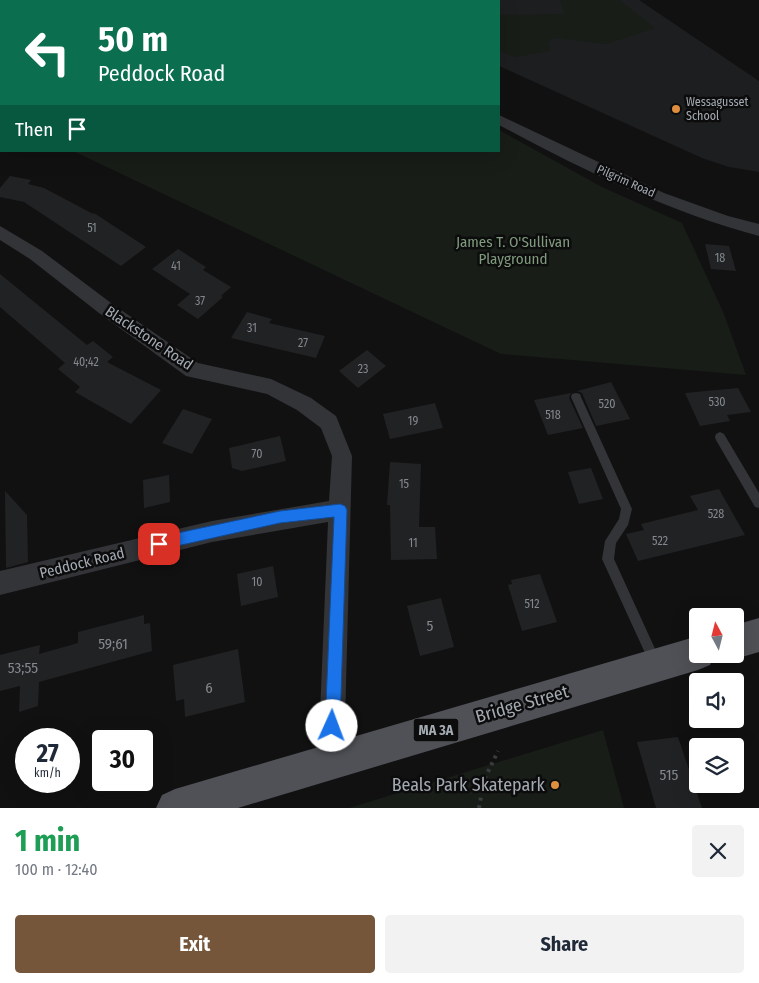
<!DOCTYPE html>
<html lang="en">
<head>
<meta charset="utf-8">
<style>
  body { margin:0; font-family:"Fira Sans Condensed",sans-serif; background:#f2f2f3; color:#1f2937; height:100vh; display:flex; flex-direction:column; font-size:19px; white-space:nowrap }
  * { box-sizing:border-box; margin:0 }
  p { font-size:16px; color:#747a83 }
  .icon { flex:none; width:28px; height:28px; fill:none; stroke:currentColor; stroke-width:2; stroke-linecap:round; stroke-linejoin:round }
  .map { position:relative; height:808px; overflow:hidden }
  .side { display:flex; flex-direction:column; background:#fff; flex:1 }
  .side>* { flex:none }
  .banner { position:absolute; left:0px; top:0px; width:500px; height:152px; box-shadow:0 5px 20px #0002; background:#0b6e4f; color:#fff; overflow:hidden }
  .needle { width:32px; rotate:353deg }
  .buttons { position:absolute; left:689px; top:608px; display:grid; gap:10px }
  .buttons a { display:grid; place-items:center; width:55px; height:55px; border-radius:5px; background:#fff; box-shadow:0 5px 20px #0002; font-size:25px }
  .speed { position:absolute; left:15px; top:728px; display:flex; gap:10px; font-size:25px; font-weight:700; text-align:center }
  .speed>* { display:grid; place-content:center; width:65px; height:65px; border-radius:50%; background:#fff; box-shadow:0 5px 20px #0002; line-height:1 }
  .speed small { font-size:12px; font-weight:400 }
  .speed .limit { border:2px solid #111; border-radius:8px; background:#fff; color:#111 }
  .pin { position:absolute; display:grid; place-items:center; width:42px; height:42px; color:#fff; margin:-21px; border-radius:10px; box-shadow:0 2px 8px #0006 }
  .me { position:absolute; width:55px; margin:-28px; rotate:2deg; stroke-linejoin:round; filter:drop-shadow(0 0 4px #0008) }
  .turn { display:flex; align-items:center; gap:18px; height:105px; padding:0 15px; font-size:22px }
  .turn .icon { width:65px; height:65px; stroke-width:2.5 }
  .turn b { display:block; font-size:35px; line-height:42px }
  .then { display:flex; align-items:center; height:48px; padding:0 15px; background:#0003; gap:10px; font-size:19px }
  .round { display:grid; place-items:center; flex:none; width:52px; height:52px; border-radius:5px; background:#f2f2f3 }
  .overview { display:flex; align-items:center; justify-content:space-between; height:85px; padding:0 15px }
  h1 { font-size:30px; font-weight:700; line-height:38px; color:#1e9e55 }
  .action { display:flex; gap:10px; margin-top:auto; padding:10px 15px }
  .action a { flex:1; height:58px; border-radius:5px; background:#75563a; color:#fff; font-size:20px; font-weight:700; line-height:58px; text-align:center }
  .action a+a { background:#f2f2f3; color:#1f2937 }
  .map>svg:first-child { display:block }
  .built { fill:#1d1e1f }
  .green { fill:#181d18 }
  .building { fill:#212223 }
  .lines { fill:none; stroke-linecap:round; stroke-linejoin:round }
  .path { stroke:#393b3e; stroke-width:4; stroke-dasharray:3 4.5; stroke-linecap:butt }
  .service { fill:#333437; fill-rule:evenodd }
  .minor { fill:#333437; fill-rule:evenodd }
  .primary { fill:#4f5156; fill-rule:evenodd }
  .route { fill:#1a73e8; stroke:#114b97 }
  .poi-dot { fill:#de8e3e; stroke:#0c0c0d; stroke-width:2 }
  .labels { text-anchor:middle; stroke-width:5; stroke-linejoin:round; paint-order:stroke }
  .far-poi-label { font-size:12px; fill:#a4aab2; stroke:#0c0c0d; text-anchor:start }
  .far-street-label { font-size:12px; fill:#a4aab2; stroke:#0c0c0d }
  .number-label { font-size:12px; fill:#83888e }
  .shield { fill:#0c0c0d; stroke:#767b80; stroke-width:1 }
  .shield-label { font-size:14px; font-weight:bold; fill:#a4aab2 }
  .park-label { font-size:15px; fill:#809b7d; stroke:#0c0c0d }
  .street-label { font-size:15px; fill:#a4aab2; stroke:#0c0c0d }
  .near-number-label { font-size:15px; fill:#83888e }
  .near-street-label { font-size:18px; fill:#a4aab2; stroke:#0c0c0d }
  .near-poi-label { font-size:18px; fill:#a4aab2; stroke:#0c0c0d; text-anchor:end }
</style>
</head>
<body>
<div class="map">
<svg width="759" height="808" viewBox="0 0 759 808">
  <rect width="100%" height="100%" fill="#111112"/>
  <polygon class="built" points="367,0 639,0 759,81 759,172 729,167 702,158 499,66 499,1"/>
  <g class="green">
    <polygon points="560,0 619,0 655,28 606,44 554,38 548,42 550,51 516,57 499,51 499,15 565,14"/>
    <polygon points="499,130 602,187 682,223 724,314 746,375 501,354 73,151 499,151"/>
    <polygon points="603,730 624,808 349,808"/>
  </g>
  <g class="building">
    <polygon points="10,176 31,180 28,184 44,188 93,214 94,213 146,247 121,266 24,202 0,197 0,188"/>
    <polygon points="705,244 729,246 736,271 711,269"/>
    <polygon points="178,249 206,267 203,270 231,287 221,296 223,297 198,319 177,305 190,294 152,269"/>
    <polygon points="0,274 87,345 93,341 113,357 107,362 161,390 131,424 75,392 80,387 58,369 65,363 0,307"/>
    <polygon points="247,312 272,319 269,323 325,336 316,358 231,338"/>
    <polygon points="367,350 386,366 358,388 339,371"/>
    <polygon points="611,382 630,419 596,426 582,393 577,391"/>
    <polygon points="738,388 751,412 727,415 730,421 700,426 685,393"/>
    <polygon points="571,393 569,398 583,428 548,435 534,400"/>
    <polygon points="435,403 443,428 390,439 383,414"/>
    <polygon points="183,409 212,419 192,454 162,443"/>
    <polygon points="280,436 286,461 242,471 232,468 229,448"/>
    <polygon points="390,462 421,464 419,527 435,527 437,559 391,560 390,505 387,505"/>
    <polygon points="591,468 603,499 579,504 568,472"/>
    <polygon points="169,475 170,502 144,508 143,480"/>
    <polygon points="719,489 745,535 638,561 626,534 644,530 641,524 698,510 690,496"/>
    <polygon points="5,491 27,515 28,562 6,568"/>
    <polygon points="273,566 278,597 241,606 237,574"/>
    <polygon points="540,574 557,622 522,631 508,585 512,584 511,580"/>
    <polygon points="441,598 454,647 420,656 407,606"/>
    <polygon points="144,615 144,624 150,623 152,651 39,682 38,706 19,712 20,686 0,691 0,655 40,645 39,654 78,643 78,632"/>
    <polygon points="238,649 245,702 185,717 184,699 176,701 173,665"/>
    <polygon points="678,737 702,808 656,808 637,742"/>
  </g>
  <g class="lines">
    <polyline class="path" points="479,808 484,780 498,751"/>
    <g class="service">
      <polygon points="576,393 580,394 581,397 632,509 628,525 616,543 614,559 661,662 659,666 655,668 651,666 602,559 605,541 619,519 621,509 571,397 572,394"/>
      <polygon points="720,432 724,434 759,493 759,508 755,507 716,440 715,437 716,434"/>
    </g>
    <g class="minor">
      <polygon points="0,0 5,1 1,1 1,8"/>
      <polygon points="260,0 274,0 275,1 261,1"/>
      <path d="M 499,115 L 664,193 L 728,216 L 759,224 L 759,236 C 666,211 583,170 499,125 Z"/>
      <polygon points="0,226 42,251 111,303 198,363 271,379 311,398 336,416 352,456 344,761 340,770 331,774 322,770 318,761 328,522 212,542 0,595 0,571 212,521 329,501 332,456 321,428 297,410 267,394 186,376 99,313 30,259 0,240"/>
    </g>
    <g class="primary">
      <polygon points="759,618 759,652 735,659 723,654 735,654 735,625"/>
      <polygon points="698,636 698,654 715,654 710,665 698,670 238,808 156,808 162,795 175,789"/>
    </g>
  </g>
  <polygon class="route" points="340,504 345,506 347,510 340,726 337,732 332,734 327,732 325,726 334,517 280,523 159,550 154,548 153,544 154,539 159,537 280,511"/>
  <g class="poi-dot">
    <circle cx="676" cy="109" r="5"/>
    <circle cx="555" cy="785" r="5"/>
  </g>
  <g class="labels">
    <g class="far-poi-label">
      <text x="686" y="106">Wessagusset<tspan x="686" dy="14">School</tspan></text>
    </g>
    <g class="far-street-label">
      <text transform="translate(626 181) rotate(24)" y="4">Pilgrim Road</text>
    </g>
    <g class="number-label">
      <text x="92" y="232">51</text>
      <text x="720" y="262">18</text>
      <text x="176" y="270">41</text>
      <text x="200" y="305">37</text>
      <text x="252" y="332">31</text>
      <text x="303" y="347">27</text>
      <text x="86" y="366">40;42</text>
      <text x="363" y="373">23</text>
      <text x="717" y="406">530</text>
      <text x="607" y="408">520</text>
      <text x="553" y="419">518</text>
      <text x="413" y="425">19</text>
      <text x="257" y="458">70</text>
      <text x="404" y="488">15</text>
      <text x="716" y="518">528</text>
      <text x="660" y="545">522</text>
      <text x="413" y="547">11</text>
      <text x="257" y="586">10</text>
      <text x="532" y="608">512</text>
    </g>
    <rect class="shield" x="413.5" y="718.5" width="45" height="23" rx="4"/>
    <g class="shield-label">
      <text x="436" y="735">MA 3A</text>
    </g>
    <g class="park-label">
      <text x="513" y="247">James T. O'Sullivan<tspan x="513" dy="17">Playground</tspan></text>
    </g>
    <g class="street-label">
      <text transform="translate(149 338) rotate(34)" y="5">Blackstone Road</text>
      <text transform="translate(82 563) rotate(-14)" y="5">Peddock Road</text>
    </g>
    <g class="near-number-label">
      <text x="430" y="631">5</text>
      <text x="113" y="649">59;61</text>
      <text x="23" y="673">53;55</text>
      <text x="209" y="693">6</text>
      <text x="669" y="780">515</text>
    </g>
    <g class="near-street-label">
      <text transform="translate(522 704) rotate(-16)" y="6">Bridge Street</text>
    </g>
    <g class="near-poi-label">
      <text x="545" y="791">Beals Park Skatepark</text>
    </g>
  </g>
</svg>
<div class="buttons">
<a><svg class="needle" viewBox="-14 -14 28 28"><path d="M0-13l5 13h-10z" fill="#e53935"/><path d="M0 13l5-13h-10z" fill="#747a83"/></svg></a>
<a><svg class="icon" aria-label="sound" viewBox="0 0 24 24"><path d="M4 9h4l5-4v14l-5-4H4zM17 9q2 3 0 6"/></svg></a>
<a><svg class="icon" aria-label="layers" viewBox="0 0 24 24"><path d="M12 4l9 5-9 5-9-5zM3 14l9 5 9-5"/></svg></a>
</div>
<div class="speed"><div>27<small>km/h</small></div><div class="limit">30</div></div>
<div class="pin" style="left:159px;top:544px;background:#d93025"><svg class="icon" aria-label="arrive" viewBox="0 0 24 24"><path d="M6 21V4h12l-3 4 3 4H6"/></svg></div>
<svg class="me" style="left:332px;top:726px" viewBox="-20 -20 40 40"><circle r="19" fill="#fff"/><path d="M0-13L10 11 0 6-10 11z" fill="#1a73e8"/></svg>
<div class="banner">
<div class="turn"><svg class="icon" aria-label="left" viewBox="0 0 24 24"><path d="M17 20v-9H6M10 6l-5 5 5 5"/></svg><div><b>50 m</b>Peddock Road</div></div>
<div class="then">Then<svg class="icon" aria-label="arrive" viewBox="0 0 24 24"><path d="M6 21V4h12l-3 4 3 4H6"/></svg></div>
</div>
</div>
<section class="side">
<div class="overview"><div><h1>1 min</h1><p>100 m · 12:40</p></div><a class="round"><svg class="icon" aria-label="close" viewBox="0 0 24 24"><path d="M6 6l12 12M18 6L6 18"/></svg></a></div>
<div class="action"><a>Exit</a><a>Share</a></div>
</section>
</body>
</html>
